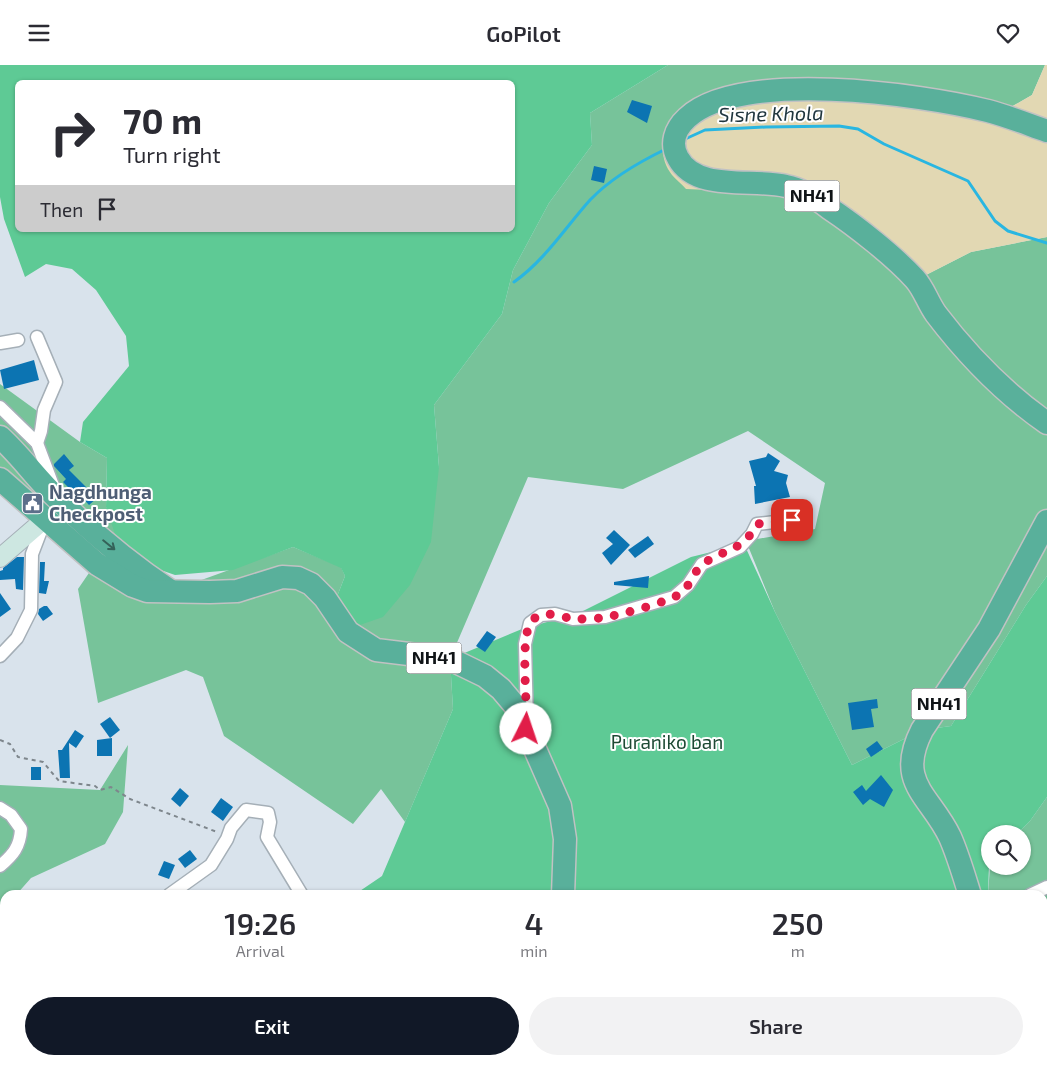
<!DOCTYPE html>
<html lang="en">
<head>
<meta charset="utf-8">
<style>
  body { margin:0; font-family:"Exo 2",sans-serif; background:#f2f2f3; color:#2b2b33; height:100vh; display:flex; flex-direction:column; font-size:19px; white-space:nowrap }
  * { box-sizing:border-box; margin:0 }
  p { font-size:16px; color:#7c7c81 }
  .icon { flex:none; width:28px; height:28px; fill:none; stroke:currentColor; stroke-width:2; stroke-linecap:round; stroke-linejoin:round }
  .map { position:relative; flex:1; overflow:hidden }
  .sheet { position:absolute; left:0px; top:825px; width:1048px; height:175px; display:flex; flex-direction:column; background:#fff; border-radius:15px 15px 0 0; box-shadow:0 1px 4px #0004 }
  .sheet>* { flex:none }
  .banner { position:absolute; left:15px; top:15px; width:500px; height:152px; border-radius:8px; box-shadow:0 1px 4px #0004; background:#fff; color:#2b2b33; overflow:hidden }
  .buttons { position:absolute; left:981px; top:760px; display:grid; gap:10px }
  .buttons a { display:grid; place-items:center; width:50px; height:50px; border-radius:50%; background:#fff; box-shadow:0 1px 4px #0004; font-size:25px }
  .pin { position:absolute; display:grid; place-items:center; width:42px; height:42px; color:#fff; margin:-21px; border-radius:10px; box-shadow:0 2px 8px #0006 }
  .me { position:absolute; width:55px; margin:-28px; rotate:4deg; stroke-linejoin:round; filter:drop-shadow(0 0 4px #0008) }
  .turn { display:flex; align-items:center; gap:18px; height:105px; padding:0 25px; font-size:22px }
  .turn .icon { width:65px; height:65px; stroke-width:2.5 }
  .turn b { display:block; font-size:35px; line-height:42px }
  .then { display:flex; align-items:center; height:48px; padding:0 25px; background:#0003; gap:10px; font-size:19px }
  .eta { display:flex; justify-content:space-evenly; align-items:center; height:85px; text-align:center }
  .eta b { font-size:30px; font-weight:600; line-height:35px }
  .cta { display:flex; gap:10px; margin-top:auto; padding:10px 25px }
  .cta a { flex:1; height:58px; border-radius:30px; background:#111827; color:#fff; font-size:20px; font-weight:600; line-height:58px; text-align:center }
  .cta a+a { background:#f2f2f3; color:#2b2b33 }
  header { display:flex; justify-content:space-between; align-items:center; height:65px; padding:0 25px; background:#fff; font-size:22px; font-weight:600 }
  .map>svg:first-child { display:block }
  .green { fill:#77c39a }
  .forest { fill:#5eca95; fill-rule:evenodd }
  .sand { fill:#e2d8b3 }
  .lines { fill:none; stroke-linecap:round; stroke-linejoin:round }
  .stream { stroke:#29b6e1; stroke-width:3 }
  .building { fill:#0c74b2 }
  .street-casing { stroke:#a5afb7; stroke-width:15 }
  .secondary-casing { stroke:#a5afb7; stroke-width:20 }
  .highway-casing { stroke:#c1c2c3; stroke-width:25 }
  .path { stroke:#7e868c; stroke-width:2; stroke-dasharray:4 4; stroke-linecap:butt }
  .street { stroke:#fff; stroke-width:12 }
  .secondary { stroke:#cde7e1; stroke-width:18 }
  .highway { stroke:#59b09b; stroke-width:22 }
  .oneway { stroke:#346259 }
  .route { stroke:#e11d48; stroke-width:9; stroke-dasharray:0 16.2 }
  .labels { text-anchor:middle; stroke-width:4; stroke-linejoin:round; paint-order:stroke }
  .shield { fill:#fff; stroke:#585a5d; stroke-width:1 }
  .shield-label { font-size:18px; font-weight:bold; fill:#101417 }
  .service-label { font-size:19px; font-weight:bold; fill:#4e5e75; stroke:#fff; text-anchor:start }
  .park-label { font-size:19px; fill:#1d4a34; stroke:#fff }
  .water-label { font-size:20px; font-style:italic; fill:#20363e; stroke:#fff }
</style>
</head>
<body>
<header><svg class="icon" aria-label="menu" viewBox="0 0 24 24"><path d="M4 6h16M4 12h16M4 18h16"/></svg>GoPilot<svg class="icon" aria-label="heart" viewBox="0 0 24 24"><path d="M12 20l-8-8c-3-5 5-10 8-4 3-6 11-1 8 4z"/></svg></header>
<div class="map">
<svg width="1047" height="1000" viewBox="0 0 1047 1000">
  <rect width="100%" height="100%" fill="#d9e3ec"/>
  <g class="green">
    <polygon points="668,0 1045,0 1032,30 1011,42 743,124 802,133 924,211 971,187 1047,172 1047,511 1026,540 951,661 922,665 852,700 775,547 746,476 815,464 825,418 748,366 623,424 528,412 450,594 453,644 405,757 381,724 353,759 224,671 203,612 186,605 98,638 78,524 91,505 0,421 0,319 80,377 107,393 106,442 171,526 293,482 341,502 345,511 333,542 439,402 434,340 502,249 513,205 549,138 592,80 590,48"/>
    <polygon points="128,680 123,747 105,779 31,813 16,830 5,830 5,843 0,849 0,720 100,725"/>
    <polygon points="1047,732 1047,885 1043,887 1042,830 988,830 990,801 1022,801 1022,769 1017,769 1030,756"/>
    <polygon points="5,923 5,995 64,995 61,1000 0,1000 0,926"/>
    <polygon points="262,995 417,995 419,1000 261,1000"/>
  </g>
  <g class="forest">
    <path d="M 0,0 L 668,0 L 590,48 L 592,80 L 549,138 L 513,205 L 502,249 L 434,340 L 439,402 L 431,477 L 410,520 L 383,552 L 357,561 L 333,542 L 345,511 L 341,503 L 293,482 L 233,505 L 175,510 L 152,502 L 116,472 L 106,442 L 107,393 L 80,377 L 83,357 L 129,301 L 126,271 L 96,225 L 72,204 L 46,199 L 25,212 L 4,154 L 0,132 ZM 18,18 L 512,18 L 512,165 L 18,165 Z"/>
    <polygon points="744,479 775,547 852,700 922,665 951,661 1026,540 1047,511 1047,732 1030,756 1017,769 990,769 988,830 354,830 382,811 453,644 450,594 522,564 579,548 691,492"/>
    <polygon points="1047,885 1047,1000 419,1000 417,995 1042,995 1042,887"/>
  </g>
  <path class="sand" d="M 1045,0 L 1047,0 L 1047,172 L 971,187 L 924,211 L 825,148 L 778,128 L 686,124 C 682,119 676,115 672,110 C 652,85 667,49 693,35 C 706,28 724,26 738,22 L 1011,42 L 1032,30 Z"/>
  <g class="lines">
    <g class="stream">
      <polyline points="683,75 705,65 766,62 839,61 858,64 884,79 968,116 995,156 1008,166 1047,178"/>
      <path d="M 514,217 C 545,195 565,163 590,135 C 611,113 639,97 666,84"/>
    </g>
  </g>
  <g class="building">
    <polygon points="632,35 652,41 647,58 627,47"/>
    <polygon points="594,101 607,104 604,118 591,115"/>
    <polygon points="34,295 39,315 4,324 0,305"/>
    <polygon points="768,388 780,396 774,406 788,410 786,418 790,432 755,439 754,421 756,421 749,396 766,392"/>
    <polygon points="64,389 74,401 69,405 97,433 89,440 77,427 75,429 63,417 66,414 54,401 54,399"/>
    <polygon points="614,465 630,480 611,500 602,488 613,479 606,473"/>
    <polygon points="648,471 654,479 635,493 628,485"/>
    <polygon points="17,492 24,492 23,525 16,524 15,514 0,515 0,506 3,505 3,503"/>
    <polygon points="40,497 45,497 44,516 49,516 46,529 39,528"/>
    <polygon points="649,511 648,523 614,520 614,517"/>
    <polygon points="0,528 11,544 0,552"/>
    <polygon points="44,541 47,541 53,549 43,556 38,549 39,544"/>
    <polygon points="487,566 496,572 485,587 476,581"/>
    <polygon points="877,634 878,643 871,644 874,662 852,665 848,638"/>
    <polygon points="110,652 120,665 110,673 100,659"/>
    <polygon points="75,665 84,671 76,683 69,678 70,713 60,713 58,685 62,685"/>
    <polygon points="112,673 112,691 97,691 97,675"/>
    <polygon points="877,676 883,684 871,692 866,684"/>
    <rect x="31" y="702" width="10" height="13"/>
    <polygon points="881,710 893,725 884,742 870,734 863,740 853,727 862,720 866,726"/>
    <polygon points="180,723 189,731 180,742 171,734"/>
    <polygon points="221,733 233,742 223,756 211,747"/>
    <polygon points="190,785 197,794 185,803 178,794"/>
    <polygon points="164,796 175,800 169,814 158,810"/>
  </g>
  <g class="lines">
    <defs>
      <g id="street">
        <polyline points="0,278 18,275"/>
        <polyline points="0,342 37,378 54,423"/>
        <polyline points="37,378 41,366 44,345 56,317 37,272"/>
        <polyline points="0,591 17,573 31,545 32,489 45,455"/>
        <polyline points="527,657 525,579 530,558 541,550 555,549 573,554 605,552 674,532 688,520 702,499 740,482 752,469 757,459 792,455"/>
        <path d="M 0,743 L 11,750 L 21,764 C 20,782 13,790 0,801"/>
        <polyline points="169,830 211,800 227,774 231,763 246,745 268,748 270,757 267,772 302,830"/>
        <polyline points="1030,830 1047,822"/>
        <polyline points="0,952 5,950"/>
        <polyline points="345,995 348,1000"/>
        <polyline points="126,1000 130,995"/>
      </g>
      <polyline id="secondary" points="0,493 45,454"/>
      <g id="highway">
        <path d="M 1047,66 C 1027,59 1007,51 988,46 C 921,29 739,4 687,53 C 675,64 670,79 678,93 C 696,127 753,113 786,121 C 802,124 816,133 829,143 C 856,161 894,191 915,214 C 924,224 928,238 936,249 C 968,291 1004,328 1047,358"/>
        <path d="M 0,372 C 22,392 38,416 60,436 C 94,469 130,499 169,525"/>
        <polyline points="0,414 97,499 133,521 147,526 210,527 237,526 282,512 298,513 311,519 325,533 348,567 376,585 450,594 485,611 501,624 517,643 560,741 565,774 563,830"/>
        <path d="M 970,830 C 964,811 958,790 950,772 C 930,730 895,718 922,665 L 989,564 L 1047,456"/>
        <polyline points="1042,872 1047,870"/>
        <polyline points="722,995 725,1000"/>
      </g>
    </defs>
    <use href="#street" class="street-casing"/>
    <use href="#secondary" class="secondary-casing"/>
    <use href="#highway" class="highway-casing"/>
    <g class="path">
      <polyline points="0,675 10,679 18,692 43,697 59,716 95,721 100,725 111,722 130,734 217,767"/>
      <polyline points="306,995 309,1000"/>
    </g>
    <use href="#street" class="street"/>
    <use href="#secondary" class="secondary"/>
    <use href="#highway" class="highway"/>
  </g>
  <defs><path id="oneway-shaft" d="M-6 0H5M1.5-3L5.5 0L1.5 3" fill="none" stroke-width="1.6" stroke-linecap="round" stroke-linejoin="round" transform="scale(1.25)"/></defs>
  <use class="oneway" href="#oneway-shaft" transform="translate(109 480) rotate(39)"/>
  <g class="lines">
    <path class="route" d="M 526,664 C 528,640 520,576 530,559 C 540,541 561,553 576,554 C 585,554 596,554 606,552 C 620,550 672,536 681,528 C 691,520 694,505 704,498 C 727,483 743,486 757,459 L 792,455"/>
  </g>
  <defs>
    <symbol id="civic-square" viewBox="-11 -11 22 22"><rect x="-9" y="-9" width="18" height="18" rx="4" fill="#5c6f8a" stroke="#fff"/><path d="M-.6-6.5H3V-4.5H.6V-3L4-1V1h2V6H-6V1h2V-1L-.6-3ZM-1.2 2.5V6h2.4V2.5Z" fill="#fff"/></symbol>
  </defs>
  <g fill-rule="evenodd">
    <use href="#civic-square" x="20" y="426" width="25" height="25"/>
  </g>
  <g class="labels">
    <g class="shield">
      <rect x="784.5" y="115.5" width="55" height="31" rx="4"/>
      <rect x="406.5" y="577.5" width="55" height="31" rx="4"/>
      <rect x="911.5" y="623.5" width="55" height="31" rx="4"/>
    </g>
    <g class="shield-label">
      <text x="812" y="137">NH41</text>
      <text x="434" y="599">NH41</text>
      <text x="939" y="645">NH41</text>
    </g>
    <g class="service-label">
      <text x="49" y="434">Nagdhunga<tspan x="49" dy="22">Checkpost</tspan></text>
    </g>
    <g class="park-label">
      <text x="667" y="684">Puraniko ban</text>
    </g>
    <g class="water-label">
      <text transform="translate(771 49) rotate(-1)" y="7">Sisne Khola</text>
    </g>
  </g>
</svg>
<div class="buttons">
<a><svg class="icon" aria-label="search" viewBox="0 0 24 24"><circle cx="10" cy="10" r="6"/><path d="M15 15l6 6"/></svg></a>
</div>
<div class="pin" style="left:792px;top:455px;background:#d93025"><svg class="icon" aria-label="arrive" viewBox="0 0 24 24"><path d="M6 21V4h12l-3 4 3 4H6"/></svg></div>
<svg class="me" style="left:526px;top:664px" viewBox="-20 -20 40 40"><circle r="19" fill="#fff"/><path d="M0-13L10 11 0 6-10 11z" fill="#e11d48"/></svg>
<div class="banner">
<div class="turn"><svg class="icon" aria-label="right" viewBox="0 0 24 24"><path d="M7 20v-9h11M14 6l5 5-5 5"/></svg><div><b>70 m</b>Turn right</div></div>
<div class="then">Then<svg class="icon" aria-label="arrive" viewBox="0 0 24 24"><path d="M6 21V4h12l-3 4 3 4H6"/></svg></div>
</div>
<section class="sheet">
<div class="eta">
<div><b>19:26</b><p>Arrival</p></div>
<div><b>4</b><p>min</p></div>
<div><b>250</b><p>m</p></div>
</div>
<div class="cta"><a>Exit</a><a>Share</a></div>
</section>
</div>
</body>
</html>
